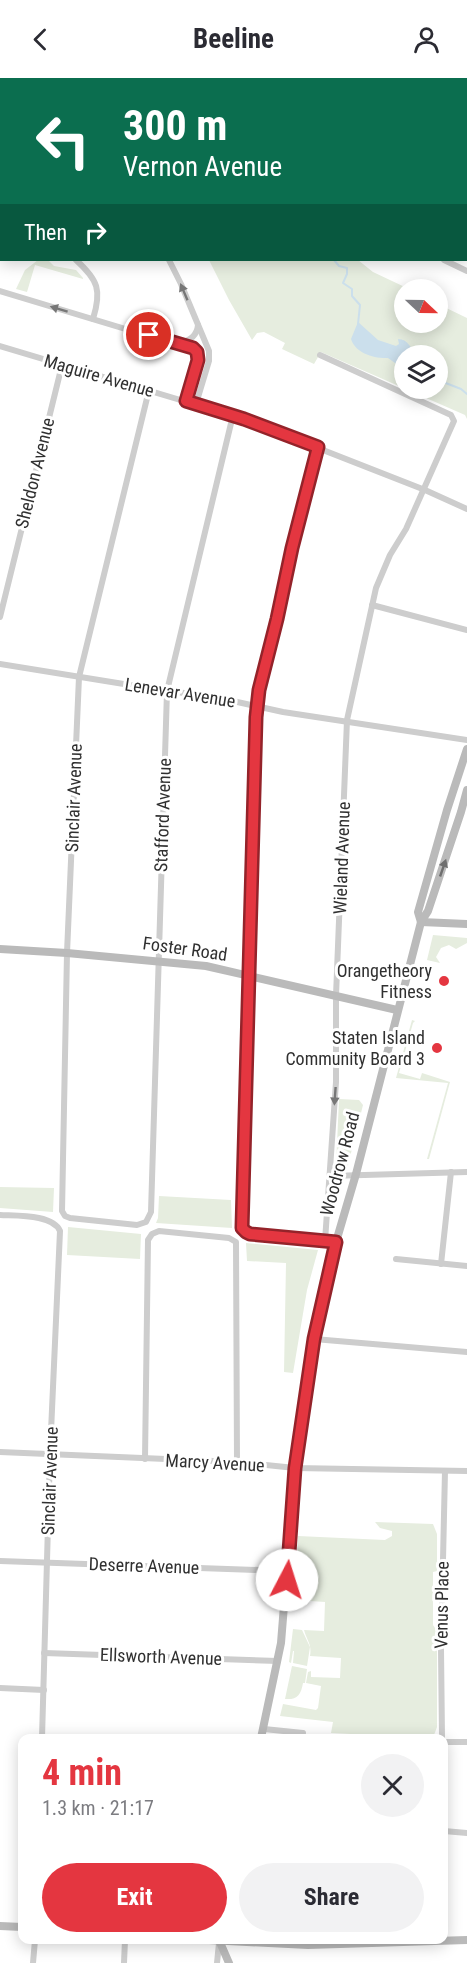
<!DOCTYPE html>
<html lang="en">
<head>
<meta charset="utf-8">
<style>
  body { margin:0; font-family:"Roboto Condensed",sans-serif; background:#f2f2f3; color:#2b2b33; height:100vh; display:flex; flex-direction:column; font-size:22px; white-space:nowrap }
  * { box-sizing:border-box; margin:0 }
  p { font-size:20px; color:#7c7c81 }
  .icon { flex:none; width:33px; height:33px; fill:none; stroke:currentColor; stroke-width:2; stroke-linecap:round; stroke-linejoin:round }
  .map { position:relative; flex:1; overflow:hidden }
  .side { position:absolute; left:18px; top:1656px; width:430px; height:210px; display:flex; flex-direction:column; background:#fff; border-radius:12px; box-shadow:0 3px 15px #0003 }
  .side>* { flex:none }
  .top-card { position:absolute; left:0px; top:0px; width:468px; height:183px; box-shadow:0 3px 15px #0003; background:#0b6e4f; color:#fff; overflow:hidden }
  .needle { width:39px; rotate:112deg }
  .buttons { position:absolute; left:394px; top:201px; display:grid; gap:12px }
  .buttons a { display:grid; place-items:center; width:54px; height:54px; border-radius:50%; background:#fff; box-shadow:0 3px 15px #0003; font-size:30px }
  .pin { position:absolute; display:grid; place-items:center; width:51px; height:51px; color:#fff; margin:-26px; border:3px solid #fff; border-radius:50%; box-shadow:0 2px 6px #0007 }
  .me { position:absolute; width:66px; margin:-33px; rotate:5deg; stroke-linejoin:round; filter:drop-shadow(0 0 4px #0008) }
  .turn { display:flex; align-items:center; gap:21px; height:126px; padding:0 24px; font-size:27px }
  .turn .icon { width:78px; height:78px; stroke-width:2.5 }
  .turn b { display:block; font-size:42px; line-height:51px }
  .then { display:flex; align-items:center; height:57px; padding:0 24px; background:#0003; gap:12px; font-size:22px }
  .round { display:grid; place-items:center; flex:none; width:63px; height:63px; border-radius:32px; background:#f2f2f3 }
  .overview { display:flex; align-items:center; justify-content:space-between; height:102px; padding:0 24px }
  h1 { font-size:36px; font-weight:700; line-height:45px; color:#e43640 }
  .button { display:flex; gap:12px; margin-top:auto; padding:12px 24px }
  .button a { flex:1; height:69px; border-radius:36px; background:#e43640; color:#fff; font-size:24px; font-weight:700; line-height:69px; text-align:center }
  .button a+a { background:#f2f2f3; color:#2b2b33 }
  header { display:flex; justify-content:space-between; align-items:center; height:78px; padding:0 24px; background:#fff; font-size:27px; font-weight:700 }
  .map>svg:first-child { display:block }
  .green { fill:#e6eddf; fill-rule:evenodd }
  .water { fill:#cbdfec }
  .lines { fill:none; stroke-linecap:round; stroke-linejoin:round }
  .stream { stroke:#cbdfec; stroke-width:2 }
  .street { stroke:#cdcdcd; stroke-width:6 }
  .secondary { stroke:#bababa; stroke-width:8 }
  .oneway { fill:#777 }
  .oneway2 { fill:#6e6e6e }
  .route-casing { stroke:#94232a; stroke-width:15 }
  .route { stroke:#e43640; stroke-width:10 }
  .poi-dot { fill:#e43640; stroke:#fff; stroke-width:2 }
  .labels { text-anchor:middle; stroke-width:6; stroke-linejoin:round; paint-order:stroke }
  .street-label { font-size:18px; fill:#303030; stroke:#fff }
  .poi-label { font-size:18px; fill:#303030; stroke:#fff; text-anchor:end }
</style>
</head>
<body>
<header><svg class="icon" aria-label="back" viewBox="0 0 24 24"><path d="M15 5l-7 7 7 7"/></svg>Beeline<svg class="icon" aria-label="person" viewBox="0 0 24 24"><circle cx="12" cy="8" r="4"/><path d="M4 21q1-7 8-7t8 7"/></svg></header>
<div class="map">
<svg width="467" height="1885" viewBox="0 0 467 1885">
  <rect width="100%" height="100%" fill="#fff"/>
  <g class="green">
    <polygon points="38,182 48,182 54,188 76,192 83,200 83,201 35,187 27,214 16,211 25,192"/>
    <path d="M 209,182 L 358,182 L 373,194 L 409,211 L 405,212 L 405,244 L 438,244 L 438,226 L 467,240 L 467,341 L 465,337 L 321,274 L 314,286 L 282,271 L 285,265 L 264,254 L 257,255 L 252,262 L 229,222 ZM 405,278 L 438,278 L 438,310 L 405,310 Z"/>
    <polygon points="433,857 467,860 467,865 456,871 449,867 441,870 436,879 440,885 427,882"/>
    <polygon points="412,942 415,943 413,945 399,995 420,1001 422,995 450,1004 429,1081 427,1081 448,1005 396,1000"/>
    <polygon points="339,1021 359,1022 363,1027 347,1091 345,1094 338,1094 336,1089"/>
    <polygon points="0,1109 54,1110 53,1134 0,1130"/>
    <polygon points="159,1118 231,1122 232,1150 156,1145 158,1140"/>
    <polygon points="68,1149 141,1156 140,1181 67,1177"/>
    <polygon points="246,1165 318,1172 307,1212 293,1295 284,1294 286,1185 247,1183"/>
    <path d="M 375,1444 L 433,1446 L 437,1456 L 437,1493 L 433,1494 L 433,1547 L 437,1553 L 437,1649 L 434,1657 L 431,1660 L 331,1655 L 333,1644 L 280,1638 L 283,1626 L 316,1632 L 318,1630 L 321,1608 L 306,1605 L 308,1594 L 311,1593 L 311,1599 L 340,1600 L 341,1580 L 310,1578 C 312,1566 307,1563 304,1552 L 324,1553 L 325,1524 L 295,1522 L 298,1458 L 385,1462 L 392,1458 L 392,1453 L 380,1450 Z"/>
    <polygon points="293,1551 302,1552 310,1569 307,1588 293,1585 294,1573 293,1573 291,1585 289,1584"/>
    <path d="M 292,1588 L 307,1591 L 305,1605 L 303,1605 C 301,1617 297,1622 285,1621 Z"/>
  </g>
  <path class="water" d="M 358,244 L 378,262 L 396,268 L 399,266 L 398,261 C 408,261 411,270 415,277 L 405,278 L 405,292 L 388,280 C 375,281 355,275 351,261 Z"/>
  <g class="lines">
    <g class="stream">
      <polyline points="111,0 114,2"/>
      <polyline points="334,182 339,188 347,190 347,196 343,205 352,211 352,218 360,227 358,246"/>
      <polyline points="438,302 461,311 467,316"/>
    </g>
    <g class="street">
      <polyline points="289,0 292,2"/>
      <polyline points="340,2 340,0"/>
      <polyline points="386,2 387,0"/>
      <polyline points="466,52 467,52"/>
      <polyline points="0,61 2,61"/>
      <polyline points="466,142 467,143"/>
      <path d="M 76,182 C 98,202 102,212 93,241"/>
      <polyline points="169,182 181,206 209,273 209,283 196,326"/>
      <polyline points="444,182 467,193"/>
      <polyline points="0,213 195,272 198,282 185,323"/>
      <path d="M 179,265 C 190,263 197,258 198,247"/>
      <polyline points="0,268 244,341 425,412 467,431"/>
      <polyline points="320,277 451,337 454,343 406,451 390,477 376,510 347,642 336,918 336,1004 325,1163"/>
      <polyline points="149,312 79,599 67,875 62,1133 65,1138 70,1140 137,1147 146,1144 151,1134 167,613 233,337"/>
      <polyline points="318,369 292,470 257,628 241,1148 243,1152 250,1156 336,1164"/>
      <polyline points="372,527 467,552"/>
      <polyline points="0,539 62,287"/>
      <polyline points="0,586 167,613 210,618 283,634 467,662"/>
      <polyline points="330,1098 467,1094"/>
      <path d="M 0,1137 C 16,1138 53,1136 60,1153 L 50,1376 L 42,1660"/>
      <polyline points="396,1181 467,1188"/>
      <polyline points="441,1186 451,1094"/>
      <polyline points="314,1261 467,1274"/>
      <polyline points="0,1374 237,1384 295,1390 467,1393"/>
      <polyline points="145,1381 148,1162 152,1156 159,1153 229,1160 236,1164 237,1384"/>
      <polyline points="0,1483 287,1493"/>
      <polyline points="44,1575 278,1583"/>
      <polyline points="0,1610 44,1612"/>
      <polyline points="264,1651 303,1655"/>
      <polyline points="334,1659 376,1660"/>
      <polyline points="442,1660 441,1571 445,1393"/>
      <polyline points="444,1664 467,1664"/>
      <polyline points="444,1753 467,1755"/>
      <polyline points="33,1885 35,1862"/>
      <polyline points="124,1885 125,1862"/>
      <polyline points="217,1885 219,1865"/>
    </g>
    <g class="secondary">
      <polyline points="421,844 418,834 447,732 467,671"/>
      <polyline points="421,844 467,846"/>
      <polyline points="0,871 67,875 206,888 397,932"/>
      <polyline points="261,1660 281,1565 295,1390 314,1261 336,1164 356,1096 421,844 428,833 461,734 467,712"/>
      <polyline points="0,1848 22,1849"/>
      <polyline points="209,1862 308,1867 467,1862"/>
      <polyline points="219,1862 229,1885"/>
    </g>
  </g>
  <defs><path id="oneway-solid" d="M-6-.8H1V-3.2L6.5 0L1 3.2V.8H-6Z" transform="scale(1.5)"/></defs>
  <g class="oneway">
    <use href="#oneway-solid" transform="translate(184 214) rotate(-113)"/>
    <use href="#oneway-solid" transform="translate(59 231) rotate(-163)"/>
    <use href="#oneway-solid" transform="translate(335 1018) rotate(94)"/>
  </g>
  <use class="oneway2" href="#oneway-solid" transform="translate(443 790) rotate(-71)"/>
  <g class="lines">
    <defs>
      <polyline id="route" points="149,257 193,270 197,274 198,282 186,323 244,341 318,369 292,470 277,541 259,612 256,639 242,1150 246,1154 250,1156 336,1164 314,1261 295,1390 287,1502"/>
    </defs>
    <use href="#route" class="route-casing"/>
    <use href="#route" class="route"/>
  </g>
  <g class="poi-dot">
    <circle cx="444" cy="903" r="6"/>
    <circle cx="437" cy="970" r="6"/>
  </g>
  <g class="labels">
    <g class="street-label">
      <text transform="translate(99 298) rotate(16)" y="6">Maguire Avenue</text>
      <text transform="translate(35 395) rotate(-76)" y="6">Sheldon Avenue</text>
      <text transform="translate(180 615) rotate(9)" y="6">Lenevar Avenue</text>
      <text transform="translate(74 720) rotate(-88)" y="6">Sinclair Avenue</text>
      <text transform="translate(163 737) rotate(-88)" y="6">Stafford Avenue</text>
      <text transform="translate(342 780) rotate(-88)" y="6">Wieland Avenue</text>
      <text transform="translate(185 871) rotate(8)" y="6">Foster Road</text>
      <text transform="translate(340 1086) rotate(-75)" y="6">Woodrow Road</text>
      <text transform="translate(215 1385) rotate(3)" y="6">Marcy Avenue</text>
      <text transform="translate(50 1403) rotate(-88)" y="6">Sinclair Avenue</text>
      <text transform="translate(144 1488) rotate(2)" y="6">Deserre Avenue</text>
      <text transform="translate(442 1527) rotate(-89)" y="6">Venus Place</text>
      <text transform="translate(161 1579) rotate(2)" y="6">Ellsworth Avenue</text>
    </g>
    <g class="poi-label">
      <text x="432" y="899">Orangetheory<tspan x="432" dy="21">Fitness</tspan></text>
      <text x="425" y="966">Staten Island<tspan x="425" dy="21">Community Board 3</tspan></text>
    </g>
  </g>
</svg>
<div class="buttons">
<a><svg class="needle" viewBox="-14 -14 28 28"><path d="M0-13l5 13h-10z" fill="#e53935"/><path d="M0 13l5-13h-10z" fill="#7c7c81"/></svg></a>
<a><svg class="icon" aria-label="layers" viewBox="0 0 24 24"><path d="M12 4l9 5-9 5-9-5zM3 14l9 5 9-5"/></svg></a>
</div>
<div class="pin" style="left:149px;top:257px;background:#d93025"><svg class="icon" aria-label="arrive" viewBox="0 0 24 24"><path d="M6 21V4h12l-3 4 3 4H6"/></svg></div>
<svg class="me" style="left:287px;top:1502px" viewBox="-20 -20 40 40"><circle r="19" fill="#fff"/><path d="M0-13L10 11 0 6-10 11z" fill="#e43640"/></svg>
<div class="top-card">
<div class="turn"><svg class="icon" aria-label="left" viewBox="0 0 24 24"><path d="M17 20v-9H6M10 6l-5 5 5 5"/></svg><div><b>300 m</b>Vernon Avenue</div></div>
<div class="then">Then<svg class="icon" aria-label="right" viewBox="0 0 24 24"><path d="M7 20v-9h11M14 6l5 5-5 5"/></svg></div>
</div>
<section class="side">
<div class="overview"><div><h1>4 min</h1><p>1.3 km · 21:17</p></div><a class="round"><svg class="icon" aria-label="close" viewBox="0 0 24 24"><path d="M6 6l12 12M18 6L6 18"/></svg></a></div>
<div class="button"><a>Exit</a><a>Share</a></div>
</section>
</div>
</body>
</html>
